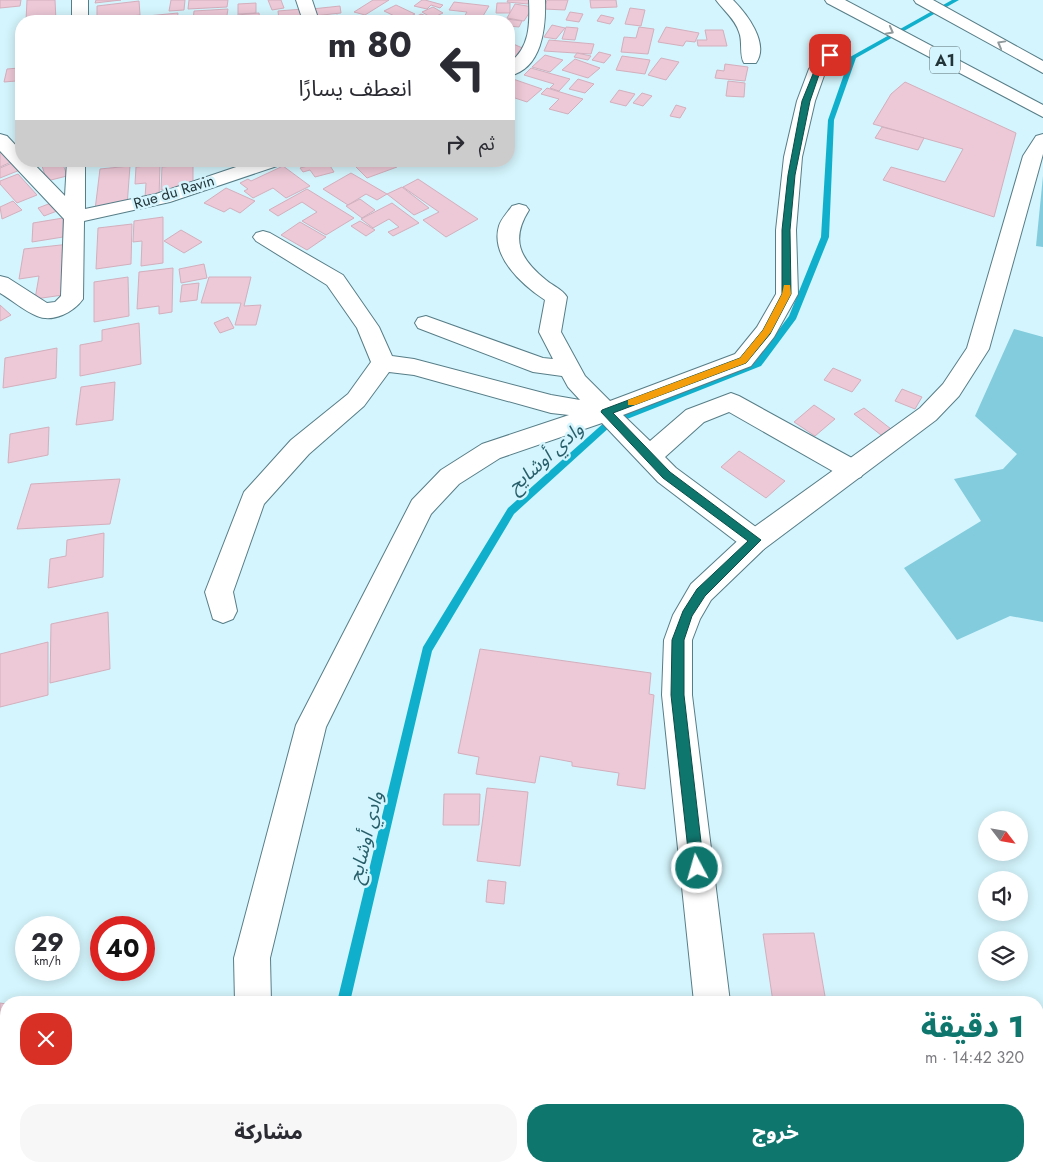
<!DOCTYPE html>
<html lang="ar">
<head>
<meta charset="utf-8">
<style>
  body { margin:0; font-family:Jost,"Noto Sans Arabic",sans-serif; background:#f7f7f7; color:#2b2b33; direction:rtl; height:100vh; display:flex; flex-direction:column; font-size:19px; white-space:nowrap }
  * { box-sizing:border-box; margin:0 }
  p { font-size:16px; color:#7c7c81 }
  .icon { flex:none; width:28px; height:28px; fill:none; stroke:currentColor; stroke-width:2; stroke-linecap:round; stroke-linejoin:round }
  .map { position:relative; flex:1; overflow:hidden; direction:ltr }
  .drawer { position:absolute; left:0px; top:996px; width:1044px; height:176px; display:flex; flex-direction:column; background:#fff; border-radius:20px 20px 0 0; box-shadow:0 2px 12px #0003; direction:rtl }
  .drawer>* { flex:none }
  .guide { position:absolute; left:15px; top:15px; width:500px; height:152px; border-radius:20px; box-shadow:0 2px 12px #0003; direction:rtl; background:#fff; color:#2b2b33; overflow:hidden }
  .needle { width:32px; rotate:121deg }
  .tools { position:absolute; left:978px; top:811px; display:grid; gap:10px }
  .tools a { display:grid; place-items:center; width:50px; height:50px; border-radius:50%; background:#fff; box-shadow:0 2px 12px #0003; font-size:25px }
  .speed { position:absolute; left:15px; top:916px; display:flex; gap:10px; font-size:25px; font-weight:700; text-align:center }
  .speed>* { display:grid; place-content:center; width:65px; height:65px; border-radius:50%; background:#fff; box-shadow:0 2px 12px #0003; line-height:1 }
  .speed small { font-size:12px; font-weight:400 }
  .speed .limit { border:8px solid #d22; background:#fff; color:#111 }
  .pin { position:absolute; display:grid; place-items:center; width:42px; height:42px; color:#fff; margin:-21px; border-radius:10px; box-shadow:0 2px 8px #0006 }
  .me { position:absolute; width:55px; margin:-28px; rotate:354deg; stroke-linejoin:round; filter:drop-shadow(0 0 4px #0008) }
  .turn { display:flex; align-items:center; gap:18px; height:105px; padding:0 20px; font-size:22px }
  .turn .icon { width:65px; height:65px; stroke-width:2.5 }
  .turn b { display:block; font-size:35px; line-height:42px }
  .then { display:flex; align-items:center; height:48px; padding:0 20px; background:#0003; gap:10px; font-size:19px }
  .round { display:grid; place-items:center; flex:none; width:52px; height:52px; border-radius:20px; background:#f7f7f7 }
  .headline { display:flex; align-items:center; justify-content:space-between; height:85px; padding:0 20px }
  h1 { font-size:30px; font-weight:800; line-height:38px; color:#0f766e }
  .action { display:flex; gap:10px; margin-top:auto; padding:10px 20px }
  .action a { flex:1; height:58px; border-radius:20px; background:#0f766e; color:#fff; font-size:20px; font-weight:800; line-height:58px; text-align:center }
  .action a+a { background:#f7f7f7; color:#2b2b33 }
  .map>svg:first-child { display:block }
  .green { fill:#82ccdd }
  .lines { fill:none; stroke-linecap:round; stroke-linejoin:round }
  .stream { fill:#10b0cc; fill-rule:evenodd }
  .building { fill:#edc8d6; stroke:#d3afbd }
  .minor-casing { stroke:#577d87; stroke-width:2 }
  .tertiary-casing { stroke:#577d87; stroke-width:2 }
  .motorway-casing { stroke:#577d87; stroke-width:2 }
  .minor { fill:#fff; fill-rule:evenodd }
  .tertiary { fill:#fff; fill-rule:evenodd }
  .motorway { fill:#fff; fill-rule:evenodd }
  .oneway { stroke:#919a9c }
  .route { fill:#0f766e; stroke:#0a4d48 }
  .slow { fill:#f59e0b }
  .labels { text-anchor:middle; stroke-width:5; stroke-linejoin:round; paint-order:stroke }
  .far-street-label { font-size:15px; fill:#233438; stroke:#d4f5fd }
  .shield { fill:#d4f5fd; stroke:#586e73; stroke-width:1 }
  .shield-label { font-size:16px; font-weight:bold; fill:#233438 }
  .water-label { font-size:19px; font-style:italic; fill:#275e6a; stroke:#d4f5fd }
</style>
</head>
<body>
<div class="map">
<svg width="1043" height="1172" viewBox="0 0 1043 1172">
  <rect width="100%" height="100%" fill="#d4f5fd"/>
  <g class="green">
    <polygon points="1043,176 1043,247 1036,246"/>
    <polygon points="1014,329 1043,337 1043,622 1010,616 957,640 904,568 981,521 954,479 1003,469 1017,454 975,416"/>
  </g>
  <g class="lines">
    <g class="stream">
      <polygon points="952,0 959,0 856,58 834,120 829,237 796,319 761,366 612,425 514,514 432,651 350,1002 337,1002 423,647 508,508 606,421 755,362 789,316 821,237 828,120 850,57"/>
      <polygon points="302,1166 316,1166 315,1172 301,1172"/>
    </g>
  </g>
  <g class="building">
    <polygon points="0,0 21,0 20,6 0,8"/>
    <polygon points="27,0 55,0 56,21 26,21"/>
    <polygon points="96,0 121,0 95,3"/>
    <polygon points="171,0 185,0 184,10 169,11"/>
    <polygon points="189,0 228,0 227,7 188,9"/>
    <polygon points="268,0 281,0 284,8 272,10"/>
    <polygon points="373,0 389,0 365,15 354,12"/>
    <polygon points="422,0 425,0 443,5 440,8 431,5 427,9 414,6"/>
    <polygon points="508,0 529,0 528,4 507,2"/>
    <polygon points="547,0 568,0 565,10 544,9"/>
    <polygon points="590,0 616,0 617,7 591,8"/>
    <polygon points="139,1 140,15 97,19 97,6"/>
    <polygon points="454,2 489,6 483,16 522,21 519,27 509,26 509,21 462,20 467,12 449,10"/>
    <polygon points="256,3 256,13 238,14 238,4"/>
    <polygon points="497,3 510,3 510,13 496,13"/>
    <polygon points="515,4 533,7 524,21 507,18"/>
    <polygon points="396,5 415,14 403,20 384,11"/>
    <polygon points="340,6 341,13 313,16 312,9"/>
    <polygon points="433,7 443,13 432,18 422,12"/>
    <polygon points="630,8 645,10 641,26 625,24"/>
    <polygon points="228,9 226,21 193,21 194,11"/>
    <polygon points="303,9 304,17 279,20 278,11"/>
    <polygon points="570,12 583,14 579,22 566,20"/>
    <polygon points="178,13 177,21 137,21 137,17"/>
    <polygon points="259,13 260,21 238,21 237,15"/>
    <polygon points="421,14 437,20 443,16 452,20 449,21 408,21"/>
    <polygon points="337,15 351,21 324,21"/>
    <polygon points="601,15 614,18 610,24 597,21"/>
    <polygon points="130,17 129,21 98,21 99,20"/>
    <polygon points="552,25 565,28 556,39 544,37"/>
    <polygon points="566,27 578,28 575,40 562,39"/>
    <polygon points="639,27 654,29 648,54 621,52 624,37 636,38"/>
    <polygon points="666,27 699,33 695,42 686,41 683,46 658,42"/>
    <polygon points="705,30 723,30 727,46 698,46 697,40 707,40"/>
    <polygon points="549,40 594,44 591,54 544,51"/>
    <polygon points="509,42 529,51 510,62"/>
    <polygon points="599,52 611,55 604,63 592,60"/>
    <polygon points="577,53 591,56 588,60 574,57"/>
    <polygon points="545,55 563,60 550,72 532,67"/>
    <polygon points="622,56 650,60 645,74 616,70"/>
    <polygon points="661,58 679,62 666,80 648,75"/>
    <polygon points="575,59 600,68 588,78 562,70"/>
    <polygon points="725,64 748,67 745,81 715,78 717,70 724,71"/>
    <polygon points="19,68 16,81 4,82 7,69"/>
    <polygon points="531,68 570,79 559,91 550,88 554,84 524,75"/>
    <polygon points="513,79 542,89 527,102 509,96 509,82"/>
    <polygon points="578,79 594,84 585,93 569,89"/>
    <polygon points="728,81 745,83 744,97 726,96"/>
    <polygon points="905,82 1016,133 994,217 883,180 891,167 945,182 963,149 873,124 891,94"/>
    <polygon points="547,88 583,99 568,114 549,109 559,99 541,94"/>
    <polygon points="619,90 635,94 626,106 610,102"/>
    <polygon points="642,93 652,96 643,106 633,103"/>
    <polygon points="676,105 686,108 680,118 670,116"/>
    <polygon points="19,123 21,123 21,140 16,141"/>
    <polygon points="882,127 924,138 918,150 875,138"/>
    <polygon points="0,152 11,162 0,167"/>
    <polygon points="46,161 62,161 67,176 47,181 41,163"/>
    <polygon points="158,161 190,161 158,165"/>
    <polygon points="327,161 334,172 315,177 310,170 303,172 300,168"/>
    <polygon points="355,161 391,161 397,167 367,178 351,162"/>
    <polygon points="12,163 20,170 0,178 0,168"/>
    <polygon points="193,164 193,186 161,190 162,167"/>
    <polygon points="160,165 159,197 145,198 146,183 135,184 136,167"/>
    <polygon points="130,166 127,206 95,210 100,169"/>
    <polygon points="283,166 310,186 286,198 273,188 253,198 244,191 248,189 240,183 248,179 251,181"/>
    <polygon points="351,173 387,194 377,200 366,194 348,205 323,189"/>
    <polygon points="18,174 37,195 17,203 0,184 0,181"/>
    <polygon points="418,179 478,219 446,237 423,220 439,212 403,187"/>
    <polygon points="402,187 429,208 414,215 387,194"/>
    <polygon points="226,188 255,201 240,213 230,208 224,212 204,203"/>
    <polygon points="307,189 354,218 326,235 302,221 317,212 302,202 278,216 269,210"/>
    <polygon points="360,199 375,210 362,218 346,206"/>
    <polygon points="13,201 22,210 2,219 0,207"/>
    <polygon points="51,203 57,211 44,216 38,208"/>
    <polygon points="392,203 419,223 393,236 388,232 399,227 389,219 373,228 361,219"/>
    <polygon points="163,217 163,263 141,266 142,241 133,242 134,221"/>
    <polygon points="63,218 63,237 32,242 33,223"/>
    <polygon points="360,221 375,230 366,236 351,226"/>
    <polygon points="300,222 326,237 307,250 281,235"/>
    <polygon points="132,224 131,264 96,269 98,228"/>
    <polygon points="181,230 202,242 184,253 164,241"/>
    <polygon points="70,244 63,295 35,299 39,276 19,279 24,249"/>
    <polygon points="204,264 207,278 181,283 179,269"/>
    <polygon points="173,268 172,312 159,314 159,306 137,309 139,272"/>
    <polygon points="128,277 129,316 94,322 94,282"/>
    <polygon points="209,277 251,277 244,306 261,305 256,325 235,325 241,303 201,303"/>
    <polygon points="199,283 197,300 180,302 182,285"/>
    <polygon points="0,305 11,315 0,321"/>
    <polygon points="228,317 234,328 220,333 214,323"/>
    <polygon points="139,323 141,364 80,376 80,345 102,341 102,330"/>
    <polygon points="57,348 56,378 3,388 5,358"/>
    <polygon points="833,368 861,380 852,392 824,380"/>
    <polygon points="115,382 113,420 76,425 81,387"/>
    <polygon points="902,389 922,397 915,409 895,401"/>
    <polygon points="814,405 835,419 815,436 794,422"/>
    <polygon points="864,408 891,429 881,435 854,414"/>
    <polygon points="49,427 48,455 8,463 10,434"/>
    <polygon points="739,451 785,481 766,498 721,467"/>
    <polygon points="120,479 110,524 17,529 31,484"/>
    <polygon points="104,533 103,577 48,588 50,559 66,556 67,540"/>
    <polygon points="108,612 110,669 50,683 51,624"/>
    <polygon points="48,642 48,695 0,707 0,654"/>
    <polygon points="480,649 651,673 649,694 654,695 645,789 617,785 619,773 572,766 572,762 540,756 535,783 476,774 479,757 458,753"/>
    <polygon points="487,788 528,792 520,866 477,861"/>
    <polygon points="444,794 480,794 479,825 443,825"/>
    <polygon points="488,880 506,882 504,904 486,902"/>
    <polygon points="814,933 826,1002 773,1002 763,934"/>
    <polygon points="0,1003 6,1004 6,1065 0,1111"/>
    <polygon points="74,1166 155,1166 155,1172 53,1172"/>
  </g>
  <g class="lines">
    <defs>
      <g id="minor">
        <rect x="72" y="0" width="16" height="21"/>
        <polygon points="296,0 312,0 319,21 303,21"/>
        <path d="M 529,0 L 545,0 C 546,28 542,69 509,76 L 509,63 C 530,48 530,24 529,0 Z"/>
        <path d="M 716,0 L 733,0 C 746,13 770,43 756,63 L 744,63 C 739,55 743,41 739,32 C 735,19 724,11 716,0 Z"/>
        <path d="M 842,37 L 848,39 L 850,42 L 826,70 L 815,101 L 802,157 L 796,230 L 798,294 L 774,337 L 751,366 L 623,415 L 650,441 L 686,410 L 731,393 L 739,396 L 861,463 L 865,470 L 861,477 L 852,480 L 843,477 L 729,412 L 704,422 L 665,457 L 676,468 L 764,533 L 768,541 L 764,549 L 755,552 L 746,549 L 658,482 L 602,423 L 500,458 L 459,484 L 431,514 L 326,727 L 270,958 L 271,1002 L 235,1002 L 234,958 L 296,725 L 412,500 L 441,470 L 482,444 L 569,415 L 551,413 L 414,375 L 389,372 L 364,406 L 309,454 L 264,504 L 233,592 L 237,611 L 233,619 L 223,623 L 213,619 L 205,592 L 244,492 L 291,440 L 348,394 L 371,362 L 357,328 L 327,285 L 256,241 L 253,237 L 256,233 L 263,231 L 270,233 L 343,275 L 379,327 L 392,356 L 414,359 L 551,395 L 580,400 L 568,387 L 562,376 L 533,372 L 418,328 L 415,323 L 418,318 L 426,316 L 543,358 L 553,359 L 539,332 L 545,300 C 522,285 490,256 499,226 C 501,219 508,212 512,206 L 519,204 L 526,206 L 529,210 C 510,240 520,259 546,280 C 553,286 562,289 567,297 L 561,332 L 585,376 L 610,401 L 735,354 L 757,327 L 776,294 L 776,230 L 784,157 L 797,101 L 809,69 L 836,39 Z"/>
        <path d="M 0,134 L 7,136 L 21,151 L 21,161 L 31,161 L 65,196 L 67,161 L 85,161 L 85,209 L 156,194 L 254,161 L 282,161 L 280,165 L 170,202 L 84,221 L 83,299 C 74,312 53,323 37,316 C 24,311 12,300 0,293 L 0,276 L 8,278 L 47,303 L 55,302 L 61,296 L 64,219 L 0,151 Z"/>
        <polygon points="227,1166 267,1166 266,1172 226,1172"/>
      </g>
      <g id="tertiary">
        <polygon points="1043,134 1043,154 989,349 959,396 936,420 764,549 711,600 700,619 692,640 692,695 730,1002 694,1002 662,695 664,640 673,615 691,584 746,533 920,408 943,384 967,348 1023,156 1036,136"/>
        <polygon points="710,1166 750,1166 751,1172 711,1172"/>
      </g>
      <g id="motorway">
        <polygon points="825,0 845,0 1043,105 1043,117 827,3"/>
        <polygon points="914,0 933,0 1043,61 1043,73 916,3"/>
      </g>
    </defs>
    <use href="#minor" class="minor-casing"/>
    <use href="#tertiary" class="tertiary-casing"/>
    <use href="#motorway" class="motorway-casing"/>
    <use href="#minor" class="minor"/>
    <use href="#tertiary" class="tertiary"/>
    <use href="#motorway" class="motorway"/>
  </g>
  <defs><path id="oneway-chevron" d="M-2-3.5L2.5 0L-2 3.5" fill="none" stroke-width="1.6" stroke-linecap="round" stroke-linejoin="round" transform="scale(1.25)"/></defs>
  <g class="oneway">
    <use href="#oneway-chevron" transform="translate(890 31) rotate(28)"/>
    <use href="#oneway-chevron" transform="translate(1001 44) rotate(-151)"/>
  </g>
  <polygon class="route" points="828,54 833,55 821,69 810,101 795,175 790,230 791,294 770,334 746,363 613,413 670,472 761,540 705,596 692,616 684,640 684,695 704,868 702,873 697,875 692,873 690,868 671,695 672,640 683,611 697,589 748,541 663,478 601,412 602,410 740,358 763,330 782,294 782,230 788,175 802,101 815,69"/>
  <polygon class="slow" points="784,285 790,285 791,294 771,332 746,363 635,405 628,405 628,400 740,358 763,330 782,294"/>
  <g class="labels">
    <g class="far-street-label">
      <text transform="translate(174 192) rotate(-17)" y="5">Rue du Ravin</text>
    </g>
    <rect class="shield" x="930" y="46.5" width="30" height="27" rx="4"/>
    <g class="shield-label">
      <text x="945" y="66">A1</text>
    </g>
    <g class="water-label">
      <text transform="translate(545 457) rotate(-42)" y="7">وادي أوشايح</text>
      <text transform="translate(365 837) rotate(-76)" y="7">وادي أوشايح</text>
    </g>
  </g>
</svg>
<div class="tools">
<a><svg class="needle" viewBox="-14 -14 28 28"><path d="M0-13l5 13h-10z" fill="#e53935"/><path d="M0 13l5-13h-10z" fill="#7c7c81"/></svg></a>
<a><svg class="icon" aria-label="sound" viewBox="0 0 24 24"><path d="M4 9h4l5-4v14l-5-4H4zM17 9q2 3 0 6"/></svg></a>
<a><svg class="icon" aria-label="layers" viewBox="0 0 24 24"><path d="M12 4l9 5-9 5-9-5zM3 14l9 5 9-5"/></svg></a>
</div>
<div class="speed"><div>29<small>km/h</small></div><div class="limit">40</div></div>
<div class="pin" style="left:830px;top:55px;background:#d93025"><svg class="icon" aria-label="arrive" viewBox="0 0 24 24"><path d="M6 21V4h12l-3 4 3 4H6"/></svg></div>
<svg class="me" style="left:697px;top:868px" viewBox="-20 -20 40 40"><circle r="17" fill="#0f766e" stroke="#fff" stroke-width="3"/><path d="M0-11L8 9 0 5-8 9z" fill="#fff"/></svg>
<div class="guide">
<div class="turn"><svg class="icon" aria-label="left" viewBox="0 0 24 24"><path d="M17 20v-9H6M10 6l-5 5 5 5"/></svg><div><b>80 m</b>انعطف يسارًا</div></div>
<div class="then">ثم<svg class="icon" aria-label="right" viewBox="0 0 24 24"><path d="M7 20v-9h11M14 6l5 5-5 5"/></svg></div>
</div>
<section class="drawer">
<div class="headline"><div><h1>1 دقيقة</h1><p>320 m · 14:42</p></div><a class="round" style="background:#d93025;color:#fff"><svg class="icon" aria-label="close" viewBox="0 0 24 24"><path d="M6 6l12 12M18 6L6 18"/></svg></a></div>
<div class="action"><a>خروج</a><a>مشاركة</a></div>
</section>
</div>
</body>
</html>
